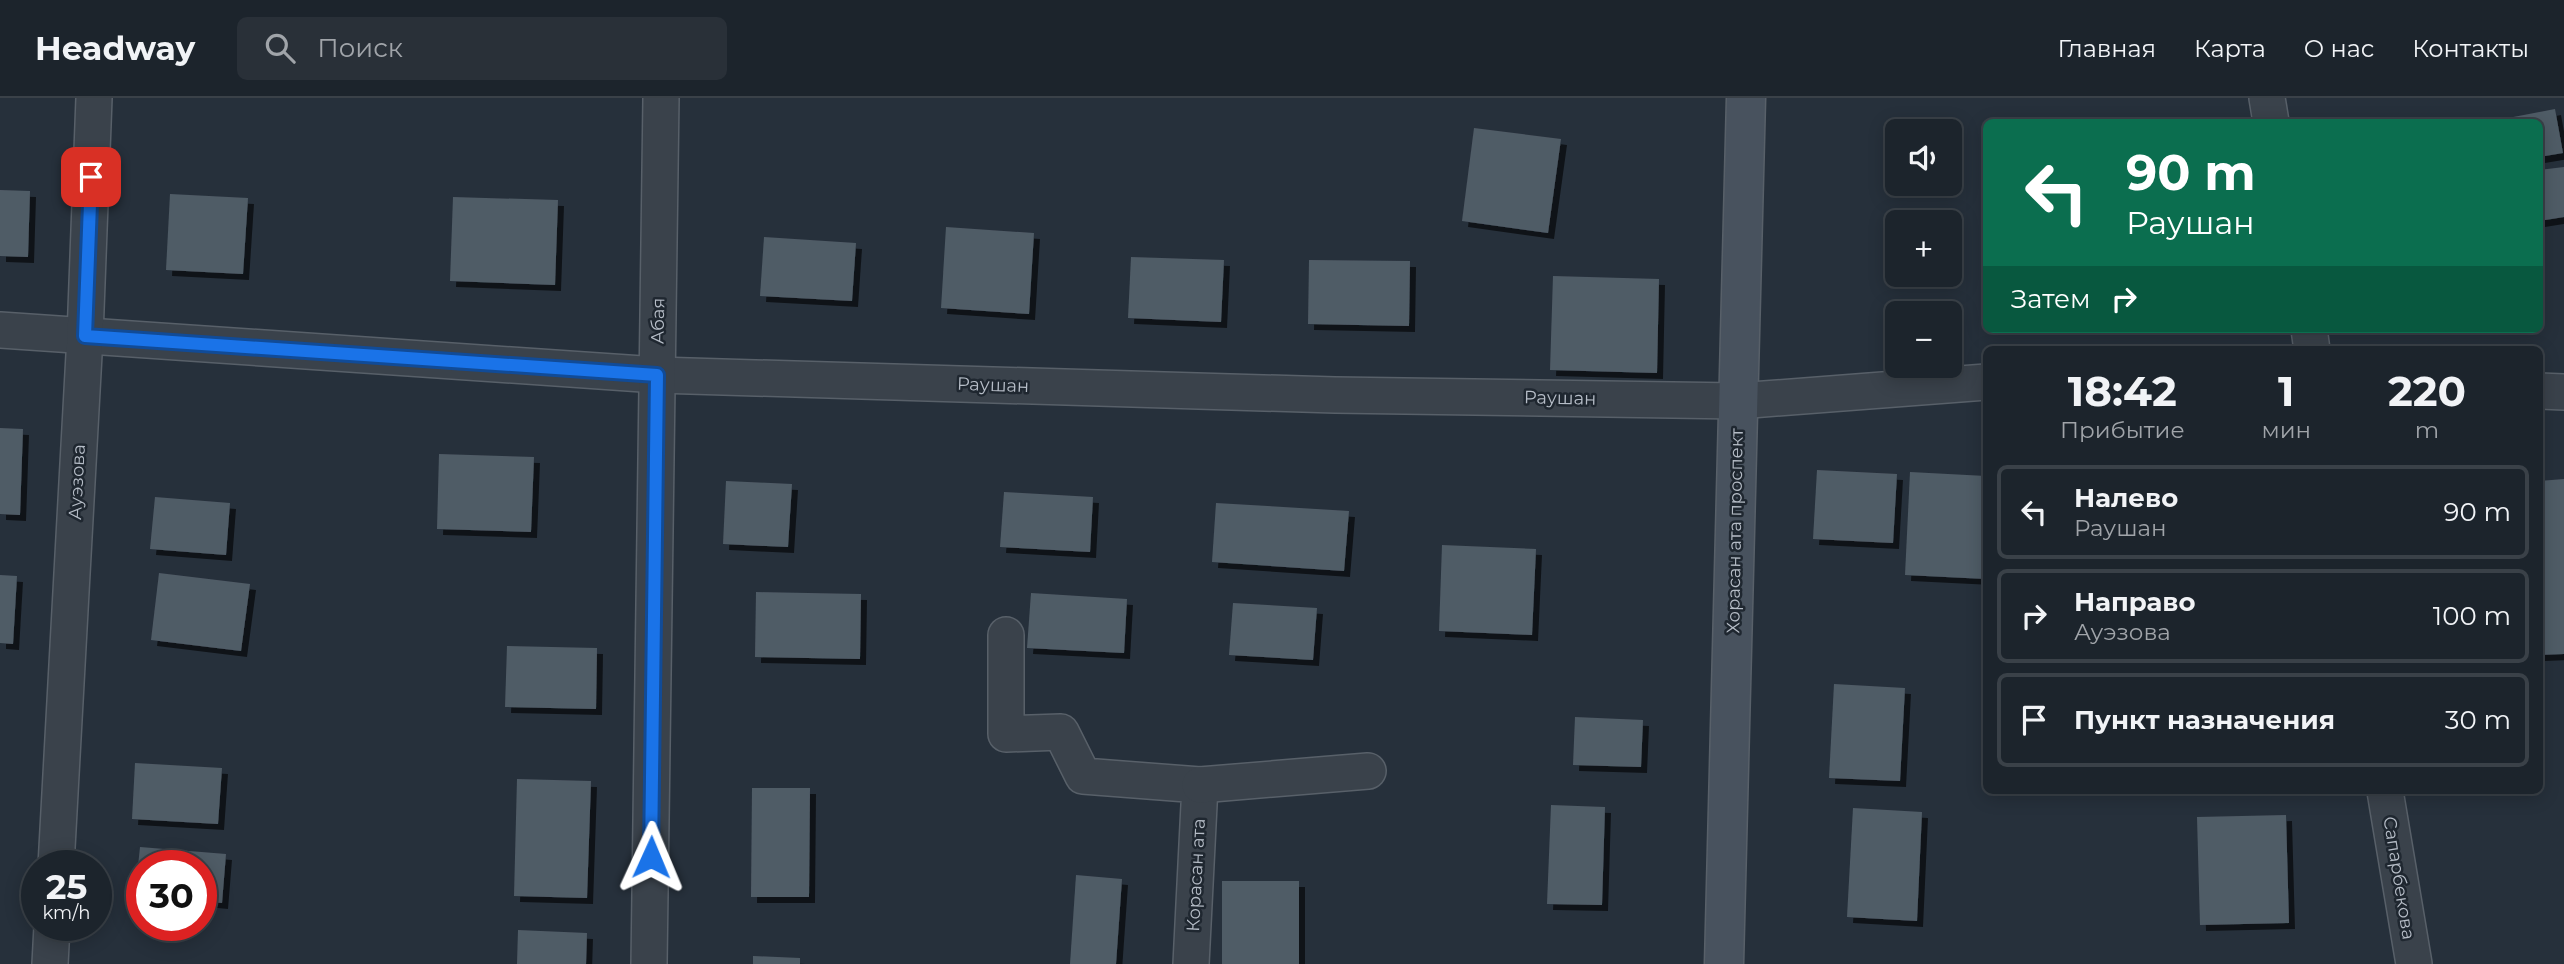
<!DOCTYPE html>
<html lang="ru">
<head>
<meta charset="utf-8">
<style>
  body { margin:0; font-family:Montserrat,sans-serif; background:#293038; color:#f1f3f6; height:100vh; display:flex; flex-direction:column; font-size:26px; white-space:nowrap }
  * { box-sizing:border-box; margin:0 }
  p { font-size:23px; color:#a0a4a9 }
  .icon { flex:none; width:38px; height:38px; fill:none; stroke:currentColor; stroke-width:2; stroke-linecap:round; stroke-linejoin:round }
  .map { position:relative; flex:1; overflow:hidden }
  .panel { position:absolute; left:1983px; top:248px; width:560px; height:448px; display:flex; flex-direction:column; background:#1c242c; border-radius:10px; box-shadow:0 4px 18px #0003,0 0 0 2px #3a4148 }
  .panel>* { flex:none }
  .hud { position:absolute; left:1983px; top:21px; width:560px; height:214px; border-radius:10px; box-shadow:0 4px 18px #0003,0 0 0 2px #3a4148; background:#0b6e4f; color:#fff; overflow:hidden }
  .tools { position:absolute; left:1885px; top:21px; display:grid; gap:14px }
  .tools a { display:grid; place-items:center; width:77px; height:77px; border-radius:10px; background:#1c242c; box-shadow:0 4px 18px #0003,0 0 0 2px #3a4148; font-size:35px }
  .speed { position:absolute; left:21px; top:752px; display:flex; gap:14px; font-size:35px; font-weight:700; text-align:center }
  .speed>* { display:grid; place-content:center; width:91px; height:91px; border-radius:50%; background:#1c242c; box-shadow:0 4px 18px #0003,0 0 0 2px #3a4148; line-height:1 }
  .speed small { font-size:18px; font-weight:400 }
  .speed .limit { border:10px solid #d22; background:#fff; color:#111 }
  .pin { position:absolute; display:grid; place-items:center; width:60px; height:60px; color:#fff; margin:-30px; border-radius:14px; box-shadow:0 4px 10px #0006 }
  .me { position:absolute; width:77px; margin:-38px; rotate:1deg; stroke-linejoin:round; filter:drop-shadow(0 0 5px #0008) }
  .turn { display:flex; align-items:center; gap:24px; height:147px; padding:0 28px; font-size:32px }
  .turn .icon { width:91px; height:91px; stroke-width:2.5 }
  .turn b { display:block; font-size:49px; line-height:60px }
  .then { display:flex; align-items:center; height:66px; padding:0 28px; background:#0003; gap:14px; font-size:26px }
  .eta { display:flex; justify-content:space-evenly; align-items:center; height:119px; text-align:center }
  .eta b { font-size:42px; font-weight:700; line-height:49px }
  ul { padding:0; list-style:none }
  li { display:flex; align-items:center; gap:21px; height:94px; margin:0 14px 10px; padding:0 14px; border:4px solid #3a4148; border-radius:10px }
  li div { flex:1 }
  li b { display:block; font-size:26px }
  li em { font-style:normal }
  header { display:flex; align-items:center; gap:42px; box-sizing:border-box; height:98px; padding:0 35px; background:#1c242c; border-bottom:2px solid #3a4148 }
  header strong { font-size:33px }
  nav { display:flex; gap:38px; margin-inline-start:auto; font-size:24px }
  .search { width:490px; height:63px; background:#293038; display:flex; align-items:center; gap:18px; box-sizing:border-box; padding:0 24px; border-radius:10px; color:#a0a4a9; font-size:26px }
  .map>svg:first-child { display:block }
  .building { fill:#505b66; filter:url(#shadow) }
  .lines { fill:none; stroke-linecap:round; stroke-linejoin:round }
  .street-casing { stroke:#586069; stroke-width:38 }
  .secondary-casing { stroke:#586069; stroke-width:41 }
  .street { stroke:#3a424b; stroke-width:35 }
  .secondary { stroke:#48525e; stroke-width:38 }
  .route-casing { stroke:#114b97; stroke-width:18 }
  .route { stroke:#1a73e8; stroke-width:12 }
  .labels { text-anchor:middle; stroke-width:5; stroke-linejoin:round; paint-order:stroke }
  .street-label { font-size:18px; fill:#b6bdc7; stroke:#1f2730 }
</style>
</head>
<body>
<header>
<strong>Headway</strong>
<div class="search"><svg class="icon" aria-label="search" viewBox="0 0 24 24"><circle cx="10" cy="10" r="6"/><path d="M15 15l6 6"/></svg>Поиск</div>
<nav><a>Главная</a><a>Карта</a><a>О нас</a><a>Контакты</a></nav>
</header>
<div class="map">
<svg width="2564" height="866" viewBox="0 0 2564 866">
  <defs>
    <filter id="shadow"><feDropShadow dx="6" dy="6" stdDeviation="0" flood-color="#0009"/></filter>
  </defs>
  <rect width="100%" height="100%" fill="#26303b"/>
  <g class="building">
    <polygon points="2555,11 2563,55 2539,59 2539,24 2487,24"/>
    <polygon points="1474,30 1561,41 1548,135 1462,123"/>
    <polygon points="2564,69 2564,119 2539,123 2539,72"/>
    <polygon points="0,92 30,93 28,159 0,158"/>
    <polygon points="170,96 248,100 243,176 166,172"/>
    <polygon points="453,99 558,102 555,187 450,183"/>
    <polygon points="946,129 1034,135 1029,216 941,210"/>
    <polygon points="764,139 856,145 852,203 760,198"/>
    <polygon points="1131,159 1224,162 1221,224 1128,220"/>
    <polygon points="1309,162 1410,163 1409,228 1308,226"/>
    <polygon points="1553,178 1659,181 1657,275 1550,272"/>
    <polygon points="0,330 23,331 20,417 0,416"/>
    <polygon points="439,356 534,359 531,434 437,431"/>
    <polygon points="1817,372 1897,376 1893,445 1813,441"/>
    <polygon points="1910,374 1986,378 1986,481 1905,477"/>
    <polygon points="2564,381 2564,556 2539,557 2539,383"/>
    <polygon points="726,383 792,386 788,449 723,446"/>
    <polygon points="1004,394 1093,399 1090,454 1000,449"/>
    <polygon points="155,399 230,405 226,457 150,451"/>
    <polygon points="1216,405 1349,413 1344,473 1212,464"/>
    <polygon points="1442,447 1536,451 1532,537 1439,533"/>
    <polygon points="159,475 250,486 241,553 151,542"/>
    <polygon points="0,477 17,478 13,546 0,545"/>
    <polygon points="756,494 861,496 860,561 755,559"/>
    <polygon points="1031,495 1127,501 1124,555 1027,550"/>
    <polygon points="1233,505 1317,510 1313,562 1229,557"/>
    <polygon points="507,548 597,550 596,611 505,609"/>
    <polygon points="1834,586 1905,590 1900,683 1829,680"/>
    <polygon points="1575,619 1643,622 1641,669 1573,667"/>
    <polygon points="135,665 222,670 218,726 132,721"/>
    <polygon points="517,681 591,683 587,800 514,798"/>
    <polygon points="752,690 810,690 809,799 751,799"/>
    <polygon points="1551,707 1605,709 1602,807 1547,806"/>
    <polygon points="1853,710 1922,714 1917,823 1847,819"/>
    <polygon points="2286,717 2289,825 2200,827 2197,719"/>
    <polygon points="140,749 226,756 222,805 201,803 201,768 142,768 142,798 135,797"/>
    <polygon points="1076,777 1122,781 1116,866 1070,866"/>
    <rect x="1222" y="783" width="77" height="83"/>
    <polygon points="518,832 587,835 586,866 517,866"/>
    <polygon points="753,858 800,860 800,866 753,866"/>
  </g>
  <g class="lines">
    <defs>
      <g id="street">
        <polyline points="2267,0 2271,24"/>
        <polyline points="2309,231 2312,252"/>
        <polyline points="0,232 657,277 1335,297 1738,303 1986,284"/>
        <polyline points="2539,293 2564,294"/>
        <polyline points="1006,537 1006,636 1061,634 1083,678 1200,687 1191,866"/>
        <polyline points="1200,687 1368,673"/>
        <polyline points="2385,693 2414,866"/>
        <polyline points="56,768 85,238 94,0"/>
        <polyline points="50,866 52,828"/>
        <polyline points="649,866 661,0"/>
      </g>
      <polyline id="secondary" points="1724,866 1746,0"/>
    </defs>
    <use href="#street" class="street-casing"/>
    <use href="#secondary" class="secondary-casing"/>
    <use href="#street" class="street"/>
    <use href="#secondary" class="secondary"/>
  </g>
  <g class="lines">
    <defs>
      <polyline id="route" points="91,79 85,238 657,277 651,759"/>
    </defs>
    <use href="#route" class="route-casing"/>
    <use href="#route" class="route"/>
  </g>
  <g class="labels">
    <g class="street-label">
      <text transform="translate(658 223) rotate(-89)" y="6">Абая</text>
      <text transform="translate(993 287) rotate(2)" y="6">Раушан</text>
      <text transform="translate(1560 300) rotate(1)" y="6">Раушан</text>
      <text transform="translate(77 384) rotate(-87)" y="6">Ауэзова</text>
      <text transform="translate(1735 433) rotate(-89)" y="6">Хорасан ата проспект</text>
      <text transform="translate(1196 777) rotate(-87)" y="6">Корасан ата</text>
      <text transform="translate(2399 780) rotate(81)" y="6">Сапарбекова</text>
    </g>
  </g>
</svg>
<div class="tools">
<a><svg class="icon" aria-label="sound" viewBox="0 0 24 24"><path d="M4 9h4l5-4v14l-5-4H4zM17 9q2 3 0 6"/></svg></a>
<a>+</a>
<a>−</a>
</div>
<div class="speed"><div>25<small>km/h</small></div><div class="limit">30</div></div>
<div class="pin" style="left:91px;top:79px;background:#d93025"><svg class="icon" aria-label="arrive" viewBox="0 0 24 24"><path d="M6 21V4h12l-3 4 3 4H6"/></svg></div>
<svg class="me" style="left:651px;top:759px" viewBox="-20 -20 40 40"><path d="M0-17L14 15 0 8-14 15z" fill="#1a73e8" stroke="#fff" stroke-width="4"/></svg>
<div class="hud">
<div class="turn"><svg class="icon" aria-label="left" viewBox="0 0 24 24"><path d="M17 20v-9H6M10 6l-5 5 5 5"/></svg><div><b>90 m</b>Раушан</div></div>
<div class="then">Затем<svg class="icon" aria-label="right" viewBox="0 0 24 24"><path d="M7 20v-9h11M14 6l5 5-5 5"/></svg></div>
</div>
<section class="panel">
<div class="eta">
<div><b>18:42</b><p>Прибытие</p></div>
<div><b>1</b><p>мин</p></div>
<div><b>220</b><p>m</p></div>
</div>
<ul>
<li><svg class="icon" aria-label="left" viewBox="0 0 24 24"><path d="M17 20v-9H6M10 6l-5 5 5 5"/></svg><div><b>Налево</b><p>Раушан</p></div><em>90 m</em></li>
<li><svg class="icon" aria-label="right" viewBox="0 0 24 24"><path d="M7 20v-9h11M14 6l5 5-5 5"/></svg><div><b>Направо</b><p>Ауэзова</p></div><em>100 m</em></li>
<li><svg class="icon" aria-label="arrive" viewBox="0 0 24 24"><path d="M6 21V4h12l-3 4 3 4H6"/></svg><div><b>Пункт назначения</b></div><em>30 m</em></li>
</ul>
</section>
</div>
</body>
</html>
